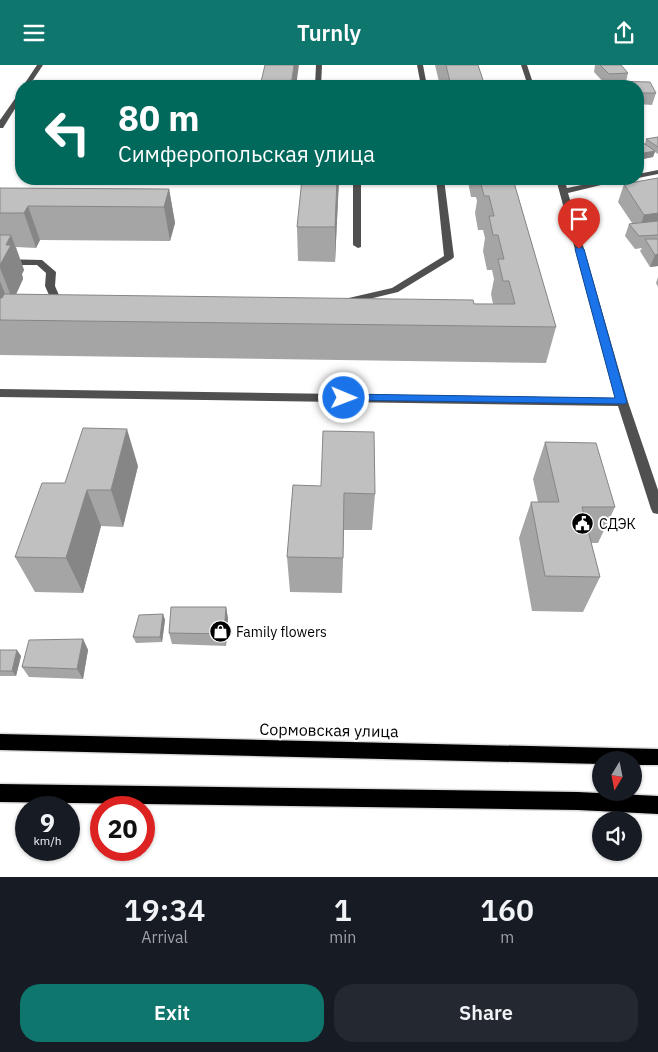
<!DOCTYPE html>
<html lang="en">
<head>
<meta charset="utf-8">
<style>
  body { margin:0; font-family:"IBM Plex Sans",sans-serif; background:#242831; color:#f1f3f6; height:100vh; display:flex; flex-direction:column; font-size:19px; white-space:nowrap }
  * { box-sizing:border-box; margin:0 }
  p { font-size:16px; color:#9ea1a6 }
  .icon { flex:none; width:28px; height:28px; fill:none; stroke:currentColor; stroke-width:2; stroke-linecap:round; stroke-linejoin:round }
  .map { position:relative; height:812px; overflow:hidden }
  .panel { display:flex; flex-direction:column; background:#171b24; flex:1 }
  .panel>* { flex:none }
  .guide { position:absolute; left:15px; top:15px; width:629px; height:105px; border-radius:20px; box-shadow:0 1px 4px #0004; background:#00695c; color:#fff; overflow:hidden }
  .needle { width:32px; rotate:190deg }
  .tools { position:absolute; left:592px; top:686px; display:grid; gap:10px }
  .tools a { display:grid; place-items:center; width:50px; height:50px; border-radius:50%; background:#171b24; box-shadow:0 1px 4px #0004; font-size:25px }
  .speed { position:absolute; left:15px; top:731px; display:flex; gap:10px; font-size:25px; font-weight:700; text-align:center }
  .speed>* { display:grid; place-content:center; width:65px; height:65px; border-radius:50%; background:#171b24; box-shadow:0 1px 4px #0004; line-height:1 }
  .speed small { font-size:12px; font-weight:400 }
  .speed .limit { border:8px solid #d22; background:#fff; color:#111 }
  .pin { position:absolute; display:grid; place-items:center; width:42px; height:42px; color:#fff; margin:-51px -21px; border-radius:50% 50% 50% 0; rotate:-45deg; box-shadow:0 0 5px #0007 }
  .pin .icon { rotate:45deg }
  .me { position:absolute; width:55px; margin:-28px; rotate:91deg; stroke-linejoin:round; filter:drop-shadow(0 0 4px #0008) }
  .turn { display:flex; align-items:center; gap:18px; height:105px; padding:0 20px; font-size:22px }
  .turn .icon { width:65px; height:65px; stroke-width:2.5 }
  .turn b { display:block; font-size:35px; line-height:42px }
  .eta { display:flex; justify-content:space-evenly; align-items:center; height:85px; text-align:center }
  .eta b { font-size:30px; font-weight:600; line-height:35px }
  .action { display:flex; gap:10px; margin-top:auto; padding:10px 20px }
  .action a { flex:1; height:58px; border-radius:20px; background:#0f766e; color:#fff; font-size:20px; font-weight:600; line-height:58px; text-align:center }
  .action a+a { background:#242831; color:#f1f3f6 }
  header { display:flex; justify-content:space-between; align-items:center; height:65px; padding:0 20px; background:#0f766e; color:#fff; font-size:22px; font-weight:600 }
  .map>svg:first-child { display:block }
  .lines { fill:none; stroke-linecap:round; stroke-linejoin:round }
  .major-casing { stroke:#dbdbdb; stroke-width:3 }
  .minor { fill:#505050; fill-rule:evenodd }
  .major { fill:#000; fill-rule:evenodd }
  .wall { fill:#a5a5a5 }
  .shaded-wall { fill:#868686 }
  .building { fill:#c0c0c0; stroke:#868686 }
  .route { fill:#1a73e8; stroke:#114b97 }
  .labels { text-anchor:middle; stroke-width:4; stroke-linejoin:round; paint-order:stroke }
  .poi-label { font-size:14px; fill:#000; stroke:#fff; text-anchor:start }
  .near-street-label { font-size:16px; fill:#000; stroke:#fff }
</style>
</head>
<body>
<header><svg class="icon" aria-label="menu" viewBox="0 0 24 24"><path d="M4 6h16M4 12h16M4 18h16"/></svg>Turnly<svg class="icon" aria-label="share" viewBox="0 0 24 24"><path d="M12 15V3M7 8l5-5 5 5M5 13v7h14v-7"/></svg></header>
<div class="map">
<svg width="658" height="812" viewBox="0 0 658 812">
  <rect width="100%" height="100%" fill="#fff"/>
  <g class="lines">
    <defs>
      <g id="major">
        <polygon points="0,669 658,684 658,700 634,700 634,695 601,695 601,699 0,685"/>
        <polygon points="0,719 578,727 658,731 658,749 578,745 0,737"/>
      </g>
    </defs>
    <use href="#major" class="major-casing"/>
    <g class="minor">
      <polygon points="37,0 43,0 29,21 23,21"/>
      <polygon points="316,0 322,0 321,21 315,21"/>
      <polygon points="417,0 423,0 427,21 421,21"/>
      <polygon points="521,0 527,0 534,21 528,21"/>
      <polygon points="21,27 21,34 3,63 0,63 0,55 19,28"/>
      <polygon points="658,105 658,109 638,113 638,109"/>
      <polygon points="336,114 361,114 361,182 358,183 353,180 353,117 336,117"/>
      <polygon points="436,114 444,114 454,192 452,194 398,227 344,240 340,239 340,235 392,223 444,191"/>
      <polygon points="556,114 564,114 567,123 611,114 626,114 568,128 628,337 658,425 658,449 653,448 651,444 618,341 0,332 0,324 615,333"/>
      <polygon points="0,194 42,195 56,207 55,221 62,237 69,241 68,243 54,241 45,221 46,208 37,200 0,200"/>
    </g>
    <use href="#major" class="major"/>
  </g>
  <g class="wall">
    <polygon points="435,0 478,0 485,21 440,21"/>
    <polygon points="595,0 621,0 628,8 626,17 656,28 652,40 638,39 638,21 611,21 611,20 606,20 594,7"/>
    <polygon points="658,72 658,89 655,87 653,92 638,95 638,75 645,79 646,74"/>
    <polygon points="658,113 658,201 650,202 640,186 642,183 635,184 625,171 629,159 632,158 618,137 624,119"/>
    <polygon points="339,114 335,197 298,196 297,162"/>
    <polygon points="468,114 513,114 556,262 546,298 0,290 0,123 169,124 175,158 170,176 40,175 36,183 16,182 24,205 22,209 23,214 16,229 493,239 491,229 494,214 492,205 487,205 483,186 485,173 483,165 478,165 475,148 477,136 476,132 471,132 468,117"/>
    <polygon points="658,212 658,222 656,218"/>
    <polygon points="545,377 615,442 598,478 591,478 600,512 583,547 532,546 519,473 531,437 538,437 533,414"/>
    <polygon points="138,401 123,462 101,461 83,528 35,527 15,492 65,418"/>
    <polygon points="293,420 375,429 372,465 344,465 342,528 290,527 287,492"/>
    <polygon points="226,542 228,554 226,581 172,579 169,568"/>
    <polygon points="163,549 165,555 162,577 136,578 133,572"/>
    <polygon points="83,574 88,585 83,614 29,612 22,602"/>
    <polygon points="0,585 21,591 16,611 0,611"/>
  </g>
  <g class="shaded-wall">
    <polygon points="294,0 299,0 296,21 291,21"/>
    <polygon points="655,86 653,92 638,95 638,89"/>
    <polygon points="337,114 339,114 335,197 335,162"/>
    <polygon points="169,124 175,158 170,176 164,142"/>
    <polygon points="28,141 40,175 36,183 24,148"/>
    <polygon points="658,148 658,165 638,168 644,150"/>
    <polygon points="11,170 24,205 22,209 23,214 13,236 0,203 0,200 6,180"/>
    <polygon points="658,189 658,201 650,202 655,190"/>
    <polygon points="0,216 8,236 0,252"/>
    <polygon points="127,364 138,401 123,462 111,425"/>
    <polygon points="87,425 101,461 83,528 66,493"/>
    <polygon points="226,542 228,554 226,581 224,569"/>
    <polygon points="163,549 165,555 162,577 160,572"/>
    <polygon points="83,574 88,585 83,614 77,604"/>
    <polygon points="17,585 21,591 16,611 12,606"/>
  </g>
  <g class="building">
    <polygon points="265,0 294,0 291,21 260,21"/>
    <polygon points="446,0 478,0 485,21 451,21"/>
    <polygon points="600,0 621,0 628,8 609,9"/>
    <polygon points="612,16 650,17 656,28 638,28 638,21 614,21"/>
    <polygon points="658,72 658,82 646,74"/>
    <polygon points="638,75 639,75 655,86 638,89"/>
    <polygon points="658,113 658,148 644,150 624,119"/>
    <polygon points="302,114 337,114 335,162 297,162"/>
    <polygon points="485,114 513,114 556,262 0,255 0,233 2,233 4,229 473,235 474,239 515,239 509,216 503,216 498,194 504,194 498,170 493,170 489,151 494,151 489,131 484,131 480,115 485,115"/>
    <polygon points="0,123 169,124 164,142 28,141 24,148 0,148"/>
    <polygon points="658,156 658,170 639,171 629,159"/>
    <polygon points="0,170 11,170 6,180 11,180 0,200"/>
    <polygon points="645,174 658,174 658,189 655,190"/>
    <polygon points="83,363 127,364 111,425 87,425 66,493 15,492 42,418 65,418"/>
    <polygon points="323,366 374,367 375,429 344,428 343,493 287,492 293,420 321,421"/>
    <polygon points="545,377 596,378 615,442 582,442 600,512 545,511 531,437 559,437"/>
    <polygon points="171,542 226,542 224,569 169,568"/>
    <polygon points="163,549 160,572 133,572 139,550"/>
    <polygon points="83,574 77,604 22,602 29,575"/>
    <polygon points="0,585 17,585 12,606 0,606"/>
  </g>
  <polygon class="route" points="579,181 584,184 627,337 625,339 341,335 339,333 344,329 615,333 575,184"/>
  <defs>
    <symbol id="civic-disc" viewBox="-11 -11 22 22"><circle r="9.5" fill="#000" stroke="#fff"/><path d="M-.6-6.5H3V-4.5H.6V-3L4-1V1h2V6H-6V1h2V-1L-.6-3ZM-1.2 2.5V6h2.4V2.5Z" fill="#fff"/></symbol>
    <symbol id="shop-disc" viewBox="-11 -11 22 22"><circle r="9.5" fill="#000" stroke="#fff"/><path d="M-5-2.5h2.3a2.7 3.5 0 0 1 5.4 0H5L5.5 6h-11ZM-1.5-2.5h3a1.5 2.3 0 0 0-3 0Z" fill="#fff"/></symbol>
  </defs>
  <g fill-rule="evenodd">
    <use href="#civic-disc" x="570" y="446" width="25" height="25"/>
    <use href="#shop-disc" x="208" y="554" width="25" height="25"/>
  </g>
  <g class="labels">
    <g class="poi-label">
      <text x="599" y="464">СДЭК</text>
      <text x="236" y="572">Family flowers</text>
    </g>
    <g class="near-street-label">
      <text transform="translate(329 665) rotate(1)" y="6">Сормовская улица</text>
    </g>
  </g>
</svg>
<div class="tools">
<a><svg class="needle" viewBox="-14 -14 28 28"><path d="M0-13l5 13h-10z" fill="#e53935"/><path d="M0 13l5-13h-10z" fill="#9ea1a6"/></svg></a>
<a><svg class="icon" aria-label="sound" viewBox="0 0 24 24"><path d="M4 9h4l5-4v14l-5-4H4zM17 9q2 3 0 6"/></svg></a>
</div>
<div class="speed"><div>9<small>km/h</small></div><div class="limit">20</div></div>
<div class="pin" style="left:579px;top:184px;background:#d93025"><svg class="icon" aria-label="arrive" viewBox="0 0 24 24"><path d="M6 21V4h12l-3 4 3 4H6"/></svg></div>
<svg class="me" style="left:344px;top:333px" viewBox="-20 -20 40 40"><circle r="17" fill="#1a73e8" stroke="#fff" stroke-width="3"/><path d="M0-11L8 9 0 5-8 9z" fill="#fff"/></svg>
<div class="guide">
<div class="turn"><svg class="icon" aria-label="left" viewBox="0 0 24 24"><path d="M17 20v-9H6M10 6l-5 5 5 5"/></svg><div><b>80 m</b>Симферопольская улица</div></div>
</div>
</div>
<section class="panel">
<div class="eta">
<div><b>19:34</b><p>Arrival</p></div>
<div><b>1</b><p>min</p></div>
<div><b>160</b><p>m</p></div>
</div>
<div class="action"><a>Exit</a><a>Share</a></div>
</section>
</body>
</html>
